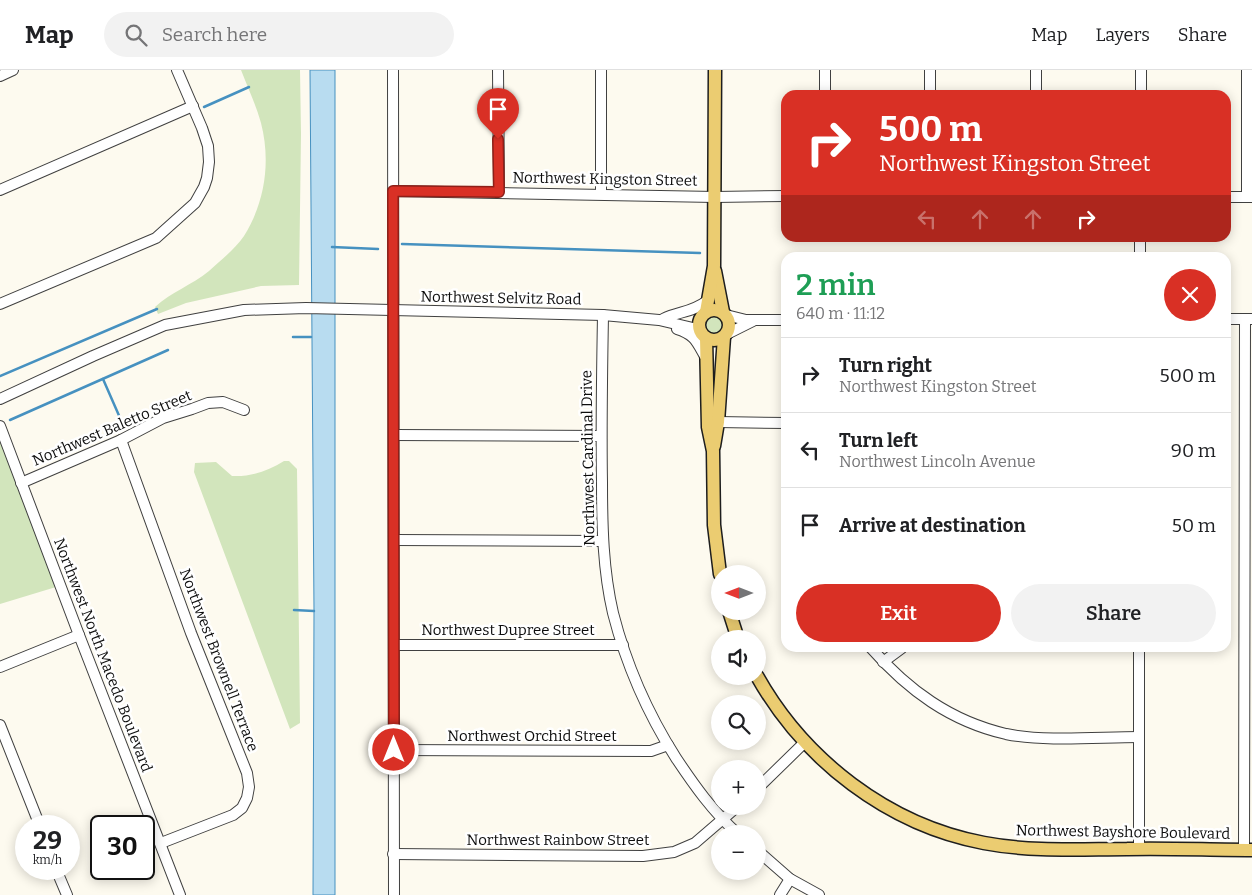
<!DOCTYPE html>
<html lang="en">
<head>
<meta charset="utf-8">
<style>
  body { margin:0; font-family:Bitter,serif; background:#f2f2f2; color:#202124; height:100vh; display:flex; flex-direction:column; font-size:19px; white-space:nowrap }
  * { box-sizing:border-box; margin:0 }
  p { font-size:16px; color:#757577 }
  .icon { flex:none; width:28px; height:28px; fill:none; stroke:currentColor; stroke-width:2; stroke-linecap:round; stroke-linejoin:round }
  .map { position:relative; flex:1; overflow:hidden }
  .panel { position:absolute; left:781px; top:182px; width:450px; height:400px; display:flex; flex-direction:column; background:#fff; border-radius:15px; box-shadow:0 2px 12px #0003 }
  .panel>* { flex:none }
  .top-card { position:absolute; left:781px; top:20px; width:450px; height:152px; border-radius:15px; box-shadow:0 2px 12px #0003; background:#d93025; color:#fff; overflow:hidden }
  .needle { width:32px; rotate:270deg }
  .tools { position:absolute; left:711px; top:495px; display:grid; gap:10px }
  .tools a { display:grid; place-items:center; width:55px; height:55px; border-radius:50%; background:#fff; box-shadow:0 2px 12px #0003; font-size:25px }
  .speed { position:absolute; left:15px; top:745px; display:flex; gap:10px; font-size:25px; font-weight:700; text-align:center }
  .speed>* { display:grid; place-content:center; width:65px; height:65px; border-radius:50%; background:#fff; box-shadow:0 2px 12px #0003; line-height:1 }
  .speed small { font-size:12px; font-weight:400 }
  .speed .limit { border:2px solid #111; border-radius:8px; background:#fff; color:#111 }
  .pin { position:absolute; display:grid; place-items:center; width:42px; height:42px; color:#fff; margin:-51px -21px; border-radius:50% 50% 50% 0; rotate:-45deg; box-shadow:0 0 5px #0007 }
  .pin .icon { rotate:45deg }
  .me { position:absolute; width:55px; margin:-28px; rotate:0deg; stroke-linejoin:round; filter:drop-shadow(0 0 4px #0008) }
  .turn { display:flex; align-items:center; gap:18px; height:105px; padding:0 15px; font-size:22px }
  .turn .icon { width:65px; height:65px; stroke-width:2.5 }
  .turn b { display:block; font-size:35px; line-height:42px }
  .lanes { display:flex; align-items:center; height:48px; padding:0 15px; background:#0003; justify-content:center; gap:25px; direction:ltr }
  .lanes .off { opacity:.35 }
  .round { display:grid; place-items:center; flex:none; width:52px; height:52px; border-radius:26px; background:#f2f2f2 }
  .overview { display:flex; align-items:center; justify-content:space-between; height:85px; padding:0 15px }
  h1 { font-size:30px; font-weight:600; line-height:38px; color:#1e9e55 }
  .action { display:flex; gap:10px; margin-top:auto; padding:10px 15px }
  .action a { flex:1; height:58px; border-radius:30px; background:#d93025; color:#fff; font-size:20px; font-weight:600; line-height:58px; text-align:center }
  .action a+a { background:#f2f2f2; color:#202124 }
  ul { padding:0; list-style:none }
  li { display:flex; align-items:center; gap:15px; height:75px; padding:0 15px; border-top:1px solid #e0e0e0 }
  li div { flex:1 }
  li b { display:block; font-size:19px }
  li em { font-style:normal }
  header { display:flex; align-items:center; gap:30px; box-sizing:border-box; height:70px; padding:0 25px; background:#fff; border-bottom:1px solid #e0e0e0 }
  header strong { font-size:24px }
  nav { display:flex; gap:28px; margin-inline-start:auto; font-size:18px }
  .search { width:350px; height:45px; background:#f2f2f2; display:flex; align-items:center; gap:12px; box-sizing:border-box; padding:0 18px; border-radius:28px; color:#757577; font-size:19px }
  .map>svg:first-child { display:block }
  .green { fill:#d2e5bc }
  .water { fill:#b8dcf0; stroke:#4691c0 }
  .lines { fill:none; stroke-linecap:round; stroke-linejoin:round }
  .stream { stroke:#4691c0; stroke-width:2.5 }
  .minor-casing { stroke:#404040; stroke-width:12 }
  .major-casing { stroke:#1e1e1e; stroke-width:15 }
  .minor { stroke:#fff; stroke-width:10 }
  .major { stroke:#ebcc71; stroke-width:12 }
  .route-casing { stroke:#8d1f18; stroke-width:12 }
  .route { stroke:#d93025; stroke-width:9 }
  .labels { text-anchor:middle; stroke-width:5; stroke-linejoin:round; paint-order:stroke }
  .street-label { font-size:15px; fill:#0d0d0d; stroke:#fff }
</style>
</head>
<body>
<header>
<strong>Map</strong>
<div class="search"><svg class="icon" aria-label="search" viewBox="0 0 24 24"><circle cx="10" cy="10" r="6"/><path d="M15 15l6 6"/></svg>Search here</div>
<nav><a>Map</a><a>Layers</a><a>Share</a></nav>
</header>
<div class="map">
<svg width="1252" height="825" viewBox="0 0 1252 825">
  <rect width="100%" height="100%" fill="#fdfaef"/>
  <g class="green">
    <path d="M 241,0 L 300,0 L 301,64 L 299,215 L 261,216 L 186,233 L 158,244 L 155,237 C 171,222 192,215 209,201 C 220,191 235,179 244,166 C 265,132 271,92 261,53 C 256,35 248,18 241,0 Z"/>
    <circle cx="714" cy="255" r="9"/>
    <polygon points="0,368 56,517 0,534"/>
    <path d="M 284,391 L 289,391 L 297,399 L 300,653 L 290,659 L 194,402 L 195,393 L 216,392 L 232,406 C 251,407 268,401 284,391 Z"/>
  </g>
  <polygon class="water" points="310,0 335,0 335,825 313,825 314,541"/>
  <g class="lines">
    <g class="stream">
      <polyline points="204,37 249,17"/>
      <polyline points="402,174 700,183"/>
      <polyline points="332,177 378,179"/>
      <polyline points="293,267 311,267"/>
      <polyline points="0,306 157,239"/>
      <polyline points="103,309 124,357"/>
      <polyline points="10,350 168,280"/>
      <polyline points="129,356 145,348"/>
      <polyline points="103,367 118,360"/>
      <polyline points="294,540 314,541"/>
    </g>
    <defs>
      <g id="minor">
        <polyline points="393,0 394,825"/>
        <polyline points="498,0 499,121"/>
        <polyline points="825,0 825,25"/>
        <polyline points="930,0 930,25"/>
        <polyline points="1036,0 1036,25"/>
        <polyline points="1247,0 1247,127"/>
        <polyline points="0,6 13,0"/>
        <polyline points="1141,25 1141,0"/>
        <polyline points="0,120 193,36"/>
        <polyline points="393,121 715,127 786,126"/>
        <polyline points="601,124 601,0"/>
        <polyline points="1226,127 1252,127"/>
        <polyline points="1140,188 1140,168"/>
        <polyline points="0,234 156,168 195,133 204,117 207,108 209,92 208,76 202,58 177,0"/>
        <path d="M 603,245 C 602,301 601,356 602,412 C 602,456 603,500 613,543 C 626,594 648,644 676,688 C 694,715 713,742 738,764"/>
        <polyline points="726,245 746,250 786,250"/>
        <path d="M 663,249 C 679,241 691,243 707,231"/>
        <polyline points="1226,249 1251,249"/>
        <path d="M 677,259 C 696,265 697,273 706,288"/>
        <polyline points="727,264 753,251"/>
        <polyline points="0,329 93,286 165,255 244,240 306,238 603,245 659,250 693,258 702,263"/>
        <polyline points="718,352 786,353"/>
        <polyline points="0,356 79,565 180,825"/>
        <polyline points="394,365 601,366"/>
        <polyline points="121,370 191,563 247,703 249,717 247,728 242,738 233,745 161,773"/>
        <polyline points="21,413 121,370 163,348 192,339 208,333 223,332 244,340"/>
        <polyline points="394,470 602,471"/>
        <polyline points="394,575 623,575"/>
        <path d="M 871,578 C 908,620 950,651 1006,664 C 1046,672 1098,667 1139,667"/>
        <polyline points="1139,578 1139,779"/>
        <polyline points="883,592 902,578"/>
        <polyline points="0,597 79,565"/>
        <polyline points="0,655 40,756"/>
        <polyline points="394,680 651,681 668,675"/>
        <polyline points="758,718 804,673"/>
        <polyline points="1244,780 1245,249"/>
        <polyline points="758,781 790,809 819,825"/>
        <polyline points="393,784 643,786 674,782 695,773 738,736"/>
        <polyline points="56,799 67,825"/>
        <polyline points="780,825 790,809"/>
      </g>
      <g id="major">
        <polyline points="715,201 723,242"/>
        <circle cx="714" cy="255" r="15"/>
        <polyline points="706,242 714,196 715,0"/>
        <polyline points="706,268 708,357 713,381 714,455 720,504"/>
        <polyline points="714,376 718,352 724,267"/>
        <polyline points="729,541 738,569"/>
        <path d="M 757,606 C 804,690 888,755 984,773 C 1031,782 1080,779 1127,779 C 1169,778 1210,780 1252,780"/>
      </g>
    </defs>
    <use href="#minor" class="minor-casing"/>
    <use href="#major" class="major-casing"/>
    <use href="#minor" class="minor"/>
    <use href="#major" class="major"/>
  </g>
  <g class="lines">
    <defs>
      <polyline id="route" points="394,680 393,121 499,122 498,69"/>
    </defs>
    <use href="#route" class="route-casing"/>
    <use href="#route" class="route"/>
  </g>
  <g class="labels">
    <g class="street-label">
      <text transform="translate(605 109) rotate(1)" y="5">Northwest Kingston Street</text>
      <text transform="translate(501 228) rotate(1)" y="5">Northwest Selvitz Road</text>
      <text transform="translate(112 358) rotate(-23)" y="5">Northwest Baletto Street</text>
      <text transform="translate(588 388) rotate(-91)" y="5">Northwest Cardinal Drive</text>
      <text x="508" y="565">Northwest Dupree Street</text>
      <text transform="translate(103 585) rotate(69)" y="5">Northwest North Macedo Boulevard</text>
      <text transform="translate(219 590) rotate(69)" y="5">Northwest Brownell Terrace</text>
      <text x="532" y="671">Northwest Orchid Street</text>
      <text transform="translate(1123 762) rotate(1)" y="5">Northwest Bayshore Boulevard</text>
      <text x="558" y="775">Northwest Rainbow Street</text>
    </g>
  </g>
</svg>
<div class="tools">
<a><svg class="needle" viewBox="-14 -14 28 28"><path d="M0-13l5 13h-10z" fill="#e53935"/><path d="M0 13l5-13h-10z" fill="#757577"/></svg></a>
<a><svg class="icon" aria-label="sound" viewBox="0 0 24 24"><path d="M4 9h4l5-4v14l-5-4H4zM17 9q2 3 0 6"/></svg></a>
<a><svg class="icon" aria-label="search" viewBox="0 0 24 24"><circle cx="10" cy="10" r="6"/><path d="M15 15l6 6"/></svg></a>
<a>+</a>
<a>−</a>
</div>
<div class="speed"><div>29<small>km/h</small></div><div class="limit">30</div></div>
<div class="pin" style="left:498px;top:69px;background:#d93025"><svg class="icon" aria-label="arrive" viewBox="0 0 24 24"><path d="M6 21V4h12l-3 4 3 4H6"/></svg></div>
<svg class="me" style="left:394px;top:680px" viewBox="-20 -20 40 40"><circle r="17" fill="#d93025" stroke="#fff" stroke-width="3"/><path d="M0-11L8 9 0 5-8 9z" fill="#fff"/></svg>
<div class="top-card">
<div class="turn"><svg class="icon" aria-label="right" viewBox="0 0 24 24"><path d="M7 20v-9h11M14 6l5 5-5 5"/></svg><div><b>500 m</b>Northwest Kingston Street</div></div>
<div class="lanes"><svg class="icon off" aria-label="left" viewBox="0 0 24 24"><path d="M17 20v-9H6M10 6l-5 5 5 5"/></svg><svg class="icon off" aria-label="ahead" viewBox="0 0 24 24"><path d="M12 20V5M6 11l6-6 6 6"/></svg><svg class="icon off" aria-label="ahead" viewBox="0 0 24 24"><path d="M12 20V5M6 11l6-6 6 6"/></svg><svg class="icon" aria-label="right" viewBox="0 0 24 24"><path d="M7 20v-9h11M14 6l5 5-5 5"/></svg></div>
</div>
<section class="panel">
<div class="overview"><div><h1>2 min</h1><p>640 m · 11:12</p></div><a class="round" style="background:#d93025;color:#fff"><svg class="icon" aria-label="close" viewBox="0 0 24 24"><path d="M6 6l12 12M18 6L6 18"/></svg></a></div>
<ul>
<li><svg class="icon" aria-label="right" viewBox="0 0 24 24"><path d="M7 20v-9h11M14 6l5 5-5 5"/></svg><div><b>Turn right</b><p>Northwest Kingston Street</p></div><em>500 m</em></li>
<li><svg class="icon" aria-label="left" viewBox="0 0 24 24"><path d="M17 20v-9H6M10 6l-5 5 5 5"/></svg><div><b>Turn left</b><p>Northwest Lincoln Avenue</p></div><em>90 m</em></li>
<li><svg class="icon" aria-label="arrive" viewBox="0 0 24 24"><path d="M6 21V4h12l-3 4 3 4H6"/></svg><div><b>Arrive at destination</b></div><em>50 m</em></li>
</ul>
<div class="action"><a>Exit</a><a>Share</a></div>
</section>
</div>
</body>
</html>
